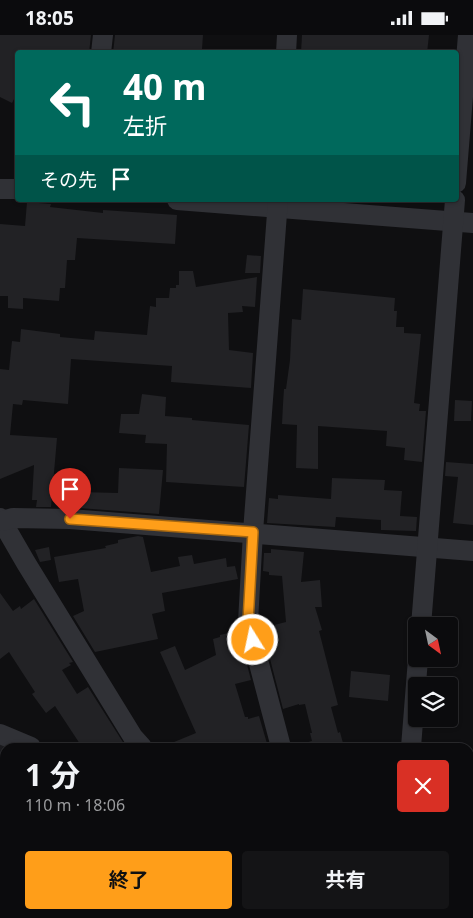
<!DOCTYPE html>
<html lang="ja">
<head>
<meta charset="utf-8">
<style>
  body { margin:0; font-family:"Noto Sans","Noto Sans JP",sans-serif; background:#141416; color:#f1f3f6; height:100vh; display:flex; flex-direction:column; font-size:19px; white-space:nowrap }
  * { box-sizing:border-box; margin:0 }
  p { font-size:16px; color:#9a9b9d }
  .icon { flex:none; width:28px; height:28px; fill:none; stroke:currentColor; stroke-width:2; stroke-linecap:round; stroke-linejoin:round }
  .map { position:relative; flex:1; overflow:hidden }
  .panel { position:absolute; left:0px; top:708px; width:474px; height:176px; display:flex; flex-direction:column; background:#0b0b0d; border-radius:15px 15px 0 0; box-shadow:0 1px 4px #0004,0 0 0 1px #2b2b2e }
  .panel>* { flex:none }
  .hud { position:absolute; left:15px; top:15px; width:444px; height:152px; border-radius:5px; box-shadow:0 1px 4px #0004,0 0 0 1px #2b2b2e; background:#00695c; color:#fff; overflow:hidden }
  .needle { width:32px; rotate:147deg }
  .buttons { position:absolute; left:408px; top:582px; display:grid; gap:10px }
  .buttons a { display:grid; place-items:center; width:50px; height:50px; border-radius:5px; background:#0b0b0d; box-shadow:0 1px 4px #0004,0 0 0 1px #2b2b2e; font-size:25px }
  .pin { position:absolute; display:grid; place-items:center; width:42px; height:42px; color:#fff; margin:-51px -21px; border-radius:50% 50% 50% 0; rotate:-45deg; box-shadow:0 0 5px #0007 }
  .pin .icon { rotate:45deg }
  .me { position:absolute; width:55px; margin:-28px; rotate:350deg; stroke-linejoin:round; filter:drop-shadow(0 0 4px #0008) }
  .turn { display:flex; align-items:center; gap:18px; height:105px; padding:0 25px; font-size:22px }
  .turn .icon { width:65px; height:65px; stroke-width:2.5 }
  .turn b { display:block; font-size:35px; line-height:42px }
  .then { display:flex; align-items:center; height:48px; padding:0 25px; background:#0003; gap:10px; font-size:19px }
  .round { display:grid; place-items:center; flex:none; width:52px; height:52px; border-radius:5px; background:#141416 }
  .headline { display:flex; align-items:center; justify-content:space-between; height:85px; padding:0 25px }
  h1 { font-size:30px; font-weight:700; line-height:38px }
  .action { display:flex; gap:10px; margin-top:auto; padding:10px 25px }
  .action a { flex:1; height:58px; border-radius:5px; background:#ff9e19; color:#111; font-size:20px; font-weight:700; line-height:58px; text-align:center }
  .action a+a { background:#141416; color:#f1f3f6 }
  .status { display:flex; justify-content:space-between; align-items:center; height:35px; padding:0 25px; background:#0b0b0d; direction:ltr }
  .status svg { height:14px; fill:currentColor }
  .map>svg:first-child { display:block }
  .built { fill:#1b1b1e }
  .building { fill:#222225 }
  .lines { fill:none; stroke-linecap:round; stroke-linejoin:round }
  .street { stroke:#303136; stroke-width:20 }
  .route-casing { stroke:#a66710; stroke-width:12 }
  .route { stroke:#ff9e19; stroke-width:9 }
</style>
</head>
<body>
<div class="status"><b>18:05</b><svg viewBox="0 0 49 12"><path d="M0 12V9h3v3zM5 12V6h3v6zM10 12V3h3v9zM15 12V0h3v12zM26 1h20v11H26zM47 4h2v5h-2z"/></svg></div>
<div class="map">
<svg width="473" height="883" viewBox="0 0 473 883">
  <rect width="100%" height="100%" fill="#0f0f11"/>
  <polygon class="built" points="0,709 5,712 5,879 184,879 186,883 0,883"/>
  <g class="building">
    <polygon points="0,0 91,0 89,18 18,18 18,56 12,68 0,62"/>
    <polygon points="115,0 203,0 202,14 201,14 200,18 113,18"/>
    <polygon points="302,0 429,0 427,18 301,18"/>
    <polygon points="27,167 51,169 50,172 103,178 103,175 177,180 175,209 77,203 75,225 67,225 65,253 60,253 59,266 23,263 23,274 8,273 8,261 0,261 0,189 25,191"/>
    <polygon points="247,220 261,221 260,238 245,238"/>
    <polygon points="179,236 193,236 196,252 257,242 255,272 242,271 243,277 228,278 229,315 253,318 251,353 171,347 172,331 71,324 68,369 23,365 22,370 13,369 10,400 57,403 51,472 36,472 37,465 32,465 34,430 0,444 0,334 9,335 12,306 20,307 21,294 60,299 60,302 94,305 95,296 147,300 150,271 156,272 156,263 169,263 170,253 176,253 176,250 179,250"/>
    <polygon points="303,254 395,263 394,276 397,276 396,292 404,292 404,298 421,299 414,368 420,369 419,376 426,376 422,427 404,425 405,413 386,411 387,396 318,391 318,434 296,433 297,390 282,389 283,369 284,354 286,354 290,325 292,284 301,285"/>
    <polygon points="142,359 166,362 165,381 192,383 192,385 249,390 244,452 166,447 167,409 145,408 146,400 119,398 121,379 139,379"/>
    <polygon points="455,365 472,366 471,386 454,386"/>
    <polygon points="446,427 473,429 473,490 453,488 458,442 445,441"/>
    <polygon points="119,433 163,435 159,479 79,473 79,457 118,458"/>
    <polygon points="332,443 385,445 384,455 402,456 400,481 417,482 416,496 381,495 381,485 336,482 335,492 267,488 269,463 278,464 278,460 331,464"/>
    <polygon points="138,501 143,502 151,537 180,531 178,522 192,520 194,529 226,523 227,532 235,531 238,544 162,558 165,576 152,579 158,604 95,617 73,581 84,576 78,544 59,547 54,522 106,513 105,511 118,508 118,505"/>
    <polygon points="49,512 51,525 40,527 35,515"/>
    <polygon points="271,514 304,517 301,547 320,545 322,572 315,572 322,595 319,596 338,670 331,672 338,698 340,697 344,712 302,712 301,709 312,706 310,698 312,698 305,669 299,670 299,669 283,674 262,593 286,587 282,541 269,540 269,537 263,536 264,518 271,518"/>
    <polygon points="0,558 13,576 20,571 21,574 34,564 73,627 69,628 71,630 62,635 77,659 88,652 126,712 82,712 55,671 46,678 32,659 35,657 9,617 0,624"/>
    <polygon points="237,596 238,600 239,599 251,645 235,649 245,682 248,682 248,684 259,681 268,712 162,712 196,698 160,617 175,611 185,635 216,620 213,604 220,602 220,600"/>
    <polygon points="351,636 390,640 388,666 349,662"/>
  </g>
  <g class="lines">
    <g class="street">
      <polyline points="101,18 103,0"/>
      <polyline points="286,18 287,0"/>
      <polyline points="456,148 468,0"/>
      <polyline points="0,154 18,154"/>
      <polyline points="177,165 473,188"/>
      <polyline points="278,165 253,497 248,587 281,712"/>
      <polyline points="0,483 26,528 133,702 142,712"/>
      <polyline points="2,486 13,483 70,484 473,516"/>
      <polyline points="421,591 455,165"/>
      <polyline points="0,699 31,712"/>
      <polyline points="411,712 418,624"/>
      <polyline points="235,879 238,883"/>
      <polyline points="253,879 254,883"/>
      <polyline points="314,879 314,883"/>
      <polyline points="397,883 397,879"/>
    </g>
  </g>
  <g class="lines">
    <defs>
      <polyline id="route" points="70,484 253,497 248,587 253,605"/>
    </defs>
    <use href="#route" class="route-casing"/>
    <use href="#route" class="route"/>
  </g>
</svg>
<div class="buttons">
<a><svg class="needle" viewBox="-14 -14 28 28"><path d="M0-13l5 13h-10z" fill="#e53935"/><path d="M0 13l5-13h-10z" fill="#9a9b9d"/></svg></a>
<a><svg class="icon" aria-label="layers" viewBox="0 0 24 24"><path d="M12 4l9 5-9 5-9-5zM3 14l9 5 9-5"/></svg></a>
</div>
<div class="pin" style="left:70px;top:484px;background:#d93025"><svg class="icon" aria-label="arrive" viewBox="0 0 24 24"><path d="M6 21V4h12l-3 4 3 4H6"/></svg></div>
<svg class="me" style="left:253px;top:605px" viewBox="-20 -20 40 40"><circle r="17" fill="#ff9e19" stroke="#fff" stroke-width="3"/><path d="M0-11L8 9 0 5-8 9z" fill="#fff"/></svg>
<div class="hud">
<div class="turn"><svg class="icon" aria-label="left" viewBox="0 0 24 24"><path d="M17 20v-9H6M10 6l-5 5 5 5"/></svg><div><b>40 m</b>左折</div></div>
<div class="then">その先<svg class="icon" aria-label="arrive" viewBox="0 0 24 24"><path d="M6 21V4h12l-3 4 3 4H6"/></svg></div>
</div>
<section class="panel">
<div class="headline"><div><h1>1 分</h1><p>110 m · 18:06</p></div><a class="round" style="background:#d93025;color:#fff"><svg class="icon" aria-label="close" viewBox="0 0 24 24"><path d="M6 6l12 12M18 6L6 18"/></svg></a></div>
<div class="action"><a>終了</a><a>共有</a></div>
</section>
</div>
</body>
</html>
